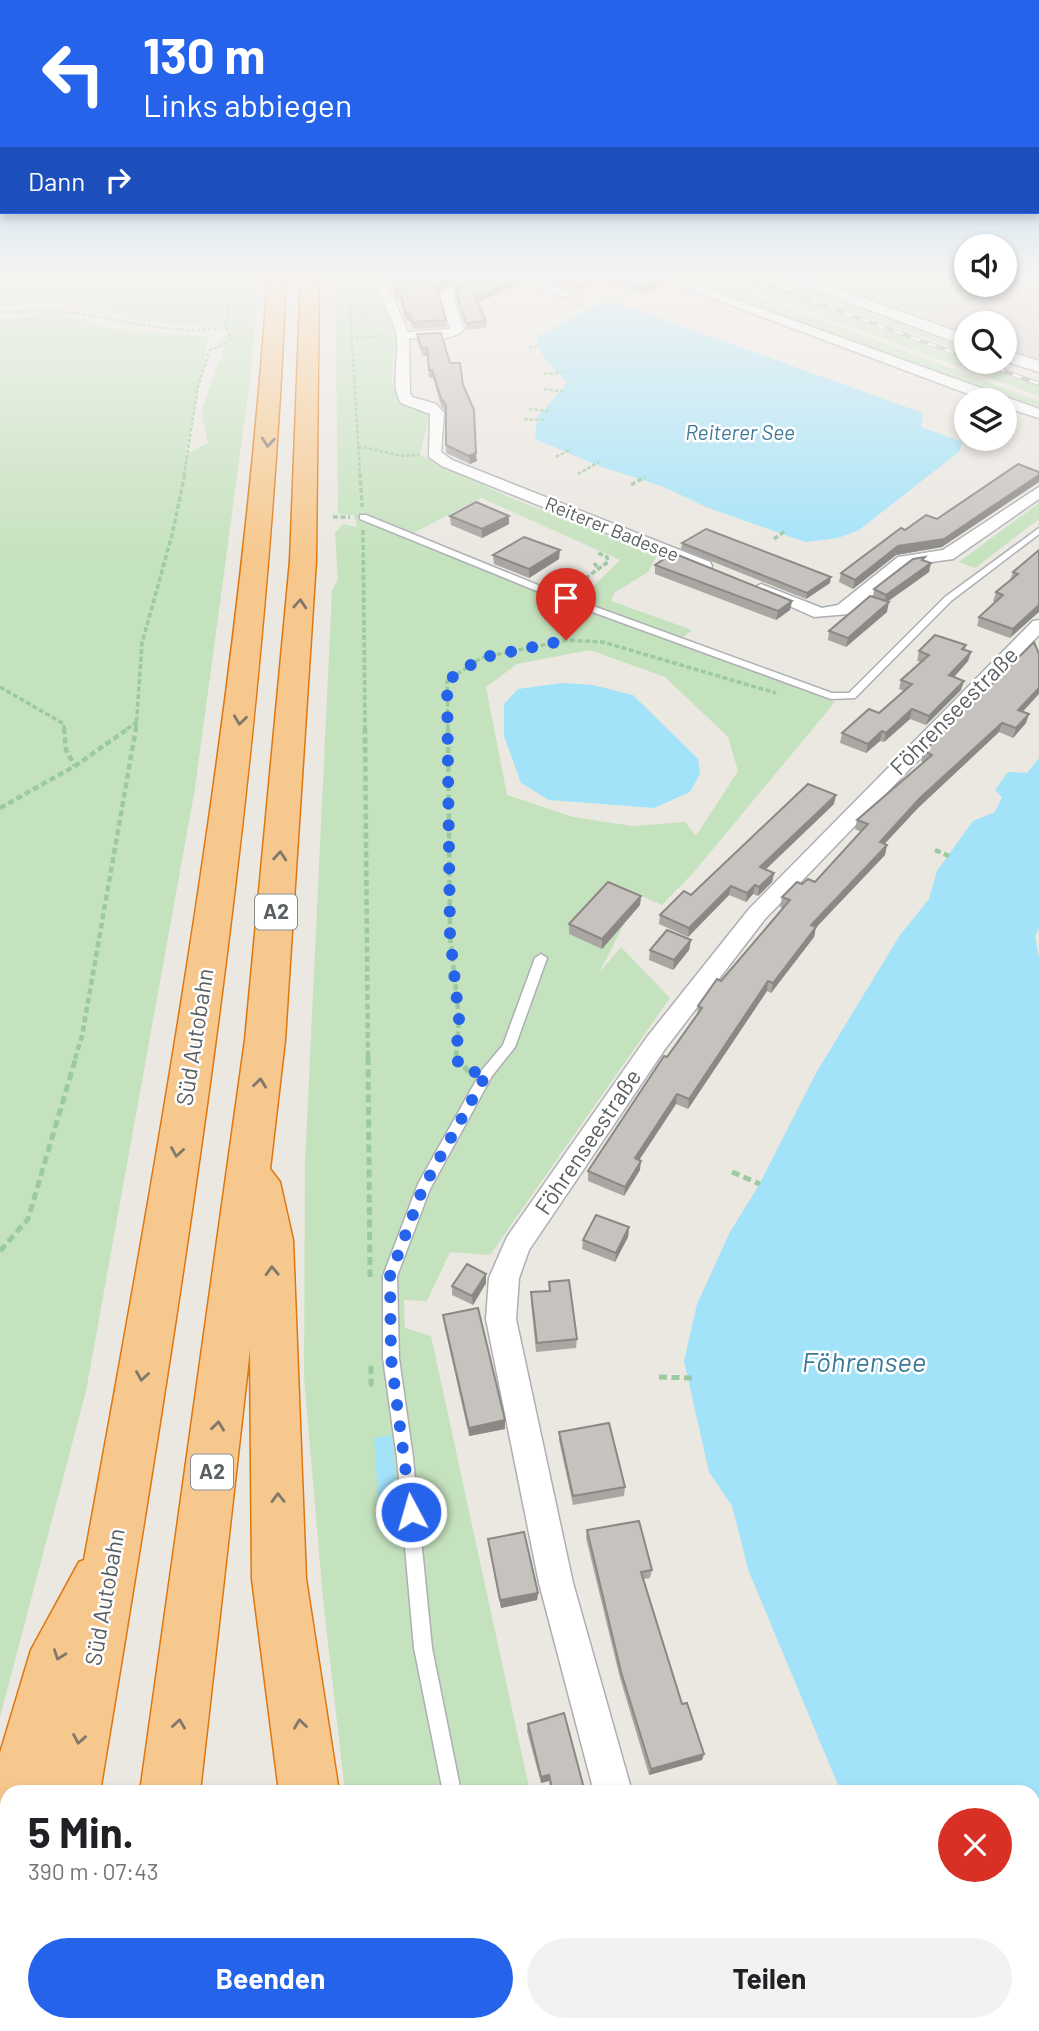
<!DOCTYPE html>
<html lang="de">
<head>
<meta charset="utf-8">
<style>
  body { margin:0; font-family:Barlow,sans-serif; background:#f2f2f2; color:#202124; height:100vh; display:flex; flex-direction:column; font-size:26px; white-space:nowrap }
  * { box-sizing:border-box; margin:0 }
  p { font-size:23px; color:#757577 }
  .icon { flex:none; width:38px; height:38px; fill:none; stroke:currentColor; stroke-width:2; stroke-linecap:round; stroke-linejoin:round }
  .map { position:relative; flex:1; overflow:hidden }
  .side { position:absolute; left:0px; top:1785px; width:1040px; height:247px; display:flex; flex-direction:column; background:#fff; border-radius:21px 21px 0 0; box-shadow:0 4px 10px #0003 }
  .side>* { flex:none }
  .top-card { position:absolute; left:0px; top:0px; width:1040px; height:214px; box-shadow:0 4px 10px #0003; background:#2563eb; color:#fff; overflow:hidden }
  .tools { position:absolute; left:954px; top:234px; display:grid; gap:14px }
  .tools a { display:grid; place-items:center; width:63px; height:63px; border-radius:50%; background:#fff; box-shadow:0 4px 10px #0003; font-size:35px }
  .pin { position:absolute; display:grid; place-items:center; width:60px; height:60px; color:#fff; margin:-72px -30px; border-radius:50% 50% 50% 0; rotate:-45deg; box-shadow:0 0 7px #0007 }
  .pin .icon { rotate:45deg }
  .me { position:absolute; width:77px; margin:-38px; rotate:354deg; stroke-linejoin:round; filter:drop-shadow(0 0 5px #0008) }
  .turn { display:flex; align-items:center; gap:24px; height:147px; padding:0 28px; font-size:32px }
  .turn .icon { width:91px; height:91px; stroke-width:2.5 }
  .turn b { display:block; font-size:49px; line-height:60px }
  .then { display:flex; align-items:center; height:66px; padding:0 28px; background:#0003; gap:14px; font-size:26px }
  .round { display:grid; place-items:center; flex:none; width:74px; height:74px; border-radius:37px; background:#f2f2f2 }
  .summary { display:flex; align-items:center; justify-content:space-between; height:119px; padding:0 28px }
  h1 { font-size:42px; font-weight:700; line-height:52px }
  .action { display:flex; gap:14px; margin-top:auto; padding:14px 28px }
  .action a { flex:1; height:80px; border-radius:42px; background:#2563eb; color:#fff; font-size:28px; font-weight:700; line-height:80px; text-align:center }
  .action a+a { background:#f2f2f2; color:#202124 }
  .map>svg:first-child { display:block }
  .industrial { fill:#dad6d3 }
  .green { fill:#c5e2be; fill-rule:evenodd }
  .water { fill:#a3e3f9 }
  .lines { fill:none; stroke-linecap:round; stroke-linejoin:round }
  .lane-casing { stroke:#acb0b3; stroke-width:3 }
  .street-casing { stroke:#acb0b3; stroke-width:3 }
  .secondary-casing { stroke:#adb2b6; stroke-width:3 }
  .highway-casing { stroke:#de770e; stroke-width:3 }
  .path-far3 { stroke:#9ccaa0; stroke-width:2.5; stroke-dasharray:3.5 2; stroke-linecap:butt }
  .path-far2 { stroke:#9ccaa0; stroke-width:3.5; stroke-dasharray:5 2.5; stroke-linecap:butt }
  .path-far1 { stroke:#9ccaa0; stroke-width:4.5; stroke-dasharray:6 3.5; stroke-linecap:butt }
  .path { stroke:#9ccaa0; stroke-width:5; stroke-dasharray:8 4.5; stroke-linecap:butt }
  .lane { fill:#fff; fill-rule:evenodd }
  .street { fill:#fff; fill-rule:evenodd }
  .secondary { fill:#fff; fill-rule:evenodd }
  .highway { fill:#f6c88d; fill-rule:evenodd }
  .rail-casing { stroke:#afb0b1; stroke-width:4.5 }
  .rail { stroke:#fff; stroke-width:2.5; stroke-dasharray:9; stroke-linecap:butt }
  .wall { fill:#aaa7a3 }
  .shaded-wall { fill:#8b8885 }
  .building { fill:#c6c2be; stroke:#8b8885; stroke-width:2 }
  .oneway { stroke:#80786c }
  .route { stroke:#2563eb; stroke-width:12; stroke-dasharray:0 21.6 }
  .labels { text-anchor:middle; stroke-width:5; stroke-linejoin:round; paint-order:stroke }
  .far-street-label { font-size:19px; fill:#595e61; stroke:#fff }
  .far-water-label { font-size:21px; font-style:italic; fill:#3d7a98; stroke:#fff }
  .shield { fill:#fff; stroke:#8b8e90; stroke-width:2 }
  .shield-label { font-size:21px; font-weight:bold; fill:#595e61 }
  .street-label { font-size:23px; fill:#595e61; stroke:#fff }
  .near-water-label { font-size:28px; font-style:italic; fill:#3d7a98; stroke:#fff }
</style>
</head>
<body>
<div class="map">
<svg width="1039" height="2031" viewBox="0 0 1039 2031">
  <rect width="100%" height="100%" fill="#ebe7e1"/>
  <polygon class="industrial" points="1027,277 1039,282 1039,362 1005,349 1004,324 966,324 966,335 911,316"/>
  <g class="green">
    <polygon points="0,276 259,276 250,380 195,788 86,1391 0,1717 0,318 63,315 113,329 209,336 185,455 208,443 201,412 224,348 219,341 230,330 222,324 213,327 144,322 67,297 0,308"/>
    <path d="M 335,276 L 375,276 L 396,335 L 391,378 L 399,399 L 426,408 L 430,412 L 420,455 L 509,497 L 657,555 L 648,572 L 614,593 L 611,601 L 692,630 L 682,638 L 578,601 L 620,560 L 481,498 L 404,538 L 550,598 L 835,702 L 693,873 L 662,905 L 639,895 L 599,973 L 621,947 L 670,998 L 490,1255 L 450,1252 L 427,1301 L 404,1300 L 405,1328 L 431,1336 L 530,1792 L 345,1792 L 323,1599 L 304,1377 L 305,1163 L 332,591 L 338,579 L 335,533 L 343,524 L 357,527 L 354,515 L 338,514 ZM 590,650 L 665,677 L 728,737 L 738,771 L 696,836 L 685,822 L 633,826 L 573,817 L 507,795 L 486,687 L 517,664 Z"/>
    <polygon points="671,276 704,276 1039,401 1039,410"/>
    <polygon points="712,276 734,276 1039,386 1039,396"/>
    <polygon points="753,276 768,276 966,347 966,353"/>
    <polygon points="797,276 966,276 966,285 1003,285 911,316"/>
    <polygon points="1039,503 1039,519 975,568 959,562"/>
    <polygon points="396,2025 580,2025 582,2031 398,2031"/>
  </g>
  <g class="water">
    <path d="M 612,301 L 923,413 L 921,427 L 962,442 L 960,451 L 859,530 L 838,538 L 805,542 L 706,507 L 664,487 L 599,466 L 535,439 L 537,418 L 568,382 C 555,371 536,354 538,336 L 602,302 Z"/>
    <polygon points="562,683 593,685 633,695 698,759 700,774 690,792 654,808 549,800 521,783 504,736 504,704 518,689"/>
    <polygon points="1039,758 1039,928 1035,936 1039,959 1039,2031 932,2031 930,2025 1032,2025 1032,1792 841,1792 749,1572 732,1506 709,1472 684,1361 697,1304 730,1232 759,1185 816,1073 900,935 929,899 937,871 973,821 995,812 1002,797 995,790 1008,772 1027,773"/>
    <polygon points="392,1435 398,1503 379,1506 374,1438"/>
  </g>
  <g class="lines">
    <defs>
      <g id="lane">
        <polygon points="360,515 366,515 560,594 832,693 849,693 945,597 1039,528 1039,534 951,601 855,698 831,699 554,598 360,519"/>
        <polygon points="541,954 547,958 515,1047 492,1076 430,1189 397,1276 399,1358 413,1458 432,1648 461,1792 443,1792 414,1648 397,1458 383,1358 383,1276 418,1184 482,1070 503,1045 535,958"/>
        <polygon points="496,2025 516,2025 519,2031 497,2031"/>
      </g>
      <g id="street">
        <path d="M 376,276 L 388,276 L 389,288 L 408,332 L 450,329 L 439,293 L 469,276 L 485,276 L 452,294 L 464,329 C 453,342 426,339 409,338 L 410,393 L 412,397 L 436,404 L 444,413 L 441,452 L 452,460 L 710,562 L 712,566 L 710,570 L 698,570 L 442,466 L 429,457 L 430,414 L 401,403 C 390,384 399,359 397,338 C 394,317 378,298 376,276 Z"/>
        <polygon points="510,276 528,276 573,294 563,297"/>
        <polygon points="653,276 671,276 1039,409 1039,418 1004,407 1004,401 987,401"/>
        <polygon points="1039,487 1039,499 953,559 910,565 849,614 814,617 752,589 761,584 822,608 838,605 898,557 943,550"/>
        <polygon points="1039,620 1039,635 765,919 665,1049 529,1250 519,1278 516,1319 573,1583 632,1792 594,1792 539,1583 486,1319 489,1278 507,1237 647,1037 749,909 1033,621"/>
        <polygon points="667,2025 709,2025 711,2031 669,2031"/>
      </g>
      <g id="secondary">
        <polygon points="778,276 802,276 966,335 966,346"/>
        <polygon points="1004,350 1039,361 1039,372 1004,361"/>
      </g>
      <g id="highway">
        <path d="M 268,276 L 286,276 C 265,785 183,1290 100,1792 L 7,1792 L 7,1880 L 0,1883 L 0,1753 L 31,1650 L 79,1562 L 84,1560 C 162,1134 238,708 268,276 Z"/>
        <polygon points="301,276 319,276 316,561 285,1040 270,1169 280,1182 293,1240 306,1579 339,1792 279,1792 252,1579 250,1349 200,1792 140,1792 245,1040 290,561"/>
        <polygon points="7,2000 7,2025 60,2025 58,2031 0,2031 0,2011"/>
        <polygon points="106,2025 172,2025 171,2031 105,2031"/>
        <polygon points="319,2025 385,2025 387,2031 321,2031"/>
      </g>
    </defs>
    <use href="#lane" class="lane-casing"/>
    <use href="#street" class="street-casing"/>
    <use href="#secondary" class="secondary-casing"/>
    <use href="#highway" class="highway-casing"/>
    <g class="path-far3">
      <polyline points="348,276 360,475"/>
      <polyline points="574,303 586,308"/>
      <path d="M 0,312 C 29,311 58,311 87,315 C 134,322 178,336 226,327 L 233,276"/>
      <polyline points="349,314 376,313"/>
      <polyline points="350,338 388,336"/>
      <polyline points="529,348 540,346"/>
      <polyline points="544,374 567,372"/>
      <polyline points="544,389 566,392"/>
      <polyline points="529,409 549,411"/>
      <polyline points="524,419 544,420"/>
      <polyline points="358,446 402,456 419,455"/>
      <polyline points="556,457 571,449"/>
      <polyline points="578,474 599,462"/>
      <polyline points="184,475 198,386 210,350 225,344 230,338 226,327"/>
    </g>
    <g class="path-far2">
      <polyline points="360,473 362,507"/>
      <polyline points="631,485 645,477"/>
      <polyline points="333,517 350,517"/>
      <polyline points="363,530 365,729"/>
      <polyline points="774,539 785,531"/>
      <polyline points="594,563 599,569"/>
      <polyline points="573,587 608,562 607,557 596,552"/>
      <polyline points="0,687 64,724 64,729"/>
      <polyline points="127,729 137,722"/>
      <polyline points="136,729 142,643 172,535 185,473"/>
      <polyline points="448,729 447,681 481,658 566,640 603,642 776,693"/>
    </g>
    <g class="path-far1">
      <polyline points="64,728 66,750 75,766"/>
      <polyline points="365,728 368,1059"/>
      <polyline points="448,728 450,935 459,1019 456,1059"/>
      <polyline points="0,808 75,766 129,728"/>
      <polyline points="935,850 949,856"/>
      <polyline points="75,1059 82,1036 136,728"/>
    </g>
    <g class="path">
      <polyline points="368,1057 370,1277"/>
      <polyline points="456,1057 469,1072"/>
      <polyline points="732,1172 760,1184"/>
      <polyline points="0,1251 28,1219 76,1057"/>
      <polyline points="371,1366 371,1384 376,1386"/>
      <polyline points="659,1377 692,1378"/>
    </g>
    <use href="#lane" class="lane"/>
    <use href="#street" class="street"/>
    <use href="#secondary" class="secondary"/>
    <use href="#highway" class="highway"/>
    <defs>
      <g id="rail">
        <polyline points="742,276 966,357"/>
        <polyline points="979,362 1039,384"/>
      </g>
    </defs>
    <use href="#rail" class="rail-casing"/>
    <use href="#rail" class="rail"/>
  </g>
  <g class="wall">
    <polygon points="391,276 464,276 438,291 446,320 447,327 413,329 410,321 406,321 401,302 396,299"/>
    <polygon points="537,276 664,276 667,284 640,294 598,279 577,290"/>
    <polygon points="521,283 477,303 486,321 486,328 467,330 455,295 455,288"/>
    <polygon points="441,333 477,461 470,464 446,453 446,413 441,406 433,378 429,378 427,356 423,356 417,341 417,334"/>
    <polygon points="450,516 509,524 482,538 451,525"/>
    <polygon points="901,528 942,547 896,555 853,589 839,582 841,573"/>
    <polygon points="682,543 830,583 806,599 681,549"/>
    <polygon points="1039,550 1010,638 977,626 979,617 995,602 993,601 996,592 1010,580 1013,572"/>
    <polygon points="493,555 559,559 529,578 494,564"/>
    <polygon points="924,561 929,572 887,602 887,612 846,647 828,640 829,631 873,597 874,589"/>
    <polygon points="655,565 792,601 790,610 776,620 655,574"/>
    <polygon points="966,645 965,650 971,652 968,661 954,677 961,690 926,725 910,719 884,742 880,741 866,753 840,743 842,733 879,713 904,691 899,689 901,680 921,662 917,661 919,651"/>
    <polygon points="1023,712 1026,723 1013,738 999,732 918,808 884,844 887,845 885,855 816,927 814,937 771,993 767,991 688,1109 676,1104 639,1160 640,1170 624,1196 588,1181 588,1171 697,1015 698,1006 783,908 780,907 782,897 802,884 815,882 861,832 855,829 857,820 924,762 921,761 924,751"/>
    <polygon points="834,804 766,869 774,873 772,882 758,896 753,894 746,902 729,895 688,937 659,924 660,915"/>
    <polygon points="641,896 640,905 602,949 569,934 569,924"/>
    <polygon points="691,940 689,950 673,970 649,960 650,950"/>
    <polygon points="629,1227 628,1237 615,1262 582,1249 583,1240"/>
    <polygon points="486,1274 486,1283 473,1305 452,1295 452,1286"/>
    <polygon points="549,1282 577,1339 576,1348 536,1352 531,1302 531,1292 549,1291"/>
    <polygon points="443,1315 505,1420 505,1429 469,1436 444,1324"/>
    <polygon points="559,1432 625,1487 624,1496 573,1505 559,1440"/>
    <polygon points="587,1530 652,1570 650,1578 643,1579 682,1704 704,1754 702,1760 649,1775 620,1678 586,1538"/>
    <polygon points="488,1539 538,1593 537,1600 501,1608 489,1547"/>
    <polygon points="528,1724 585,1792 551,1792 549,1781 541,1783 527,1731"/>
  </g>
  <g class="shaded-wall">
    <polygon points="452,276 464,276 437,292 436,285"/>
    <polygon points="591,276 598,276 598,279 577,290 577,284"/>
    <polygon points="521,277 521,283 475,304 475,297"/>
    <polygon points="667,277 667,284 640,294 640,287"/>
    <polygon points="476,453 477,461 470,464 469,456"/>
    <polygon points="1039,475 1039,482 942,547 896,555 853,589 855,580 898,546"/>
    <polygon points="509,516 509,524 482,538 482,529"/>
    <polygon points="560,550 559,559 529,578 529,569"/>
    <polygon points="931,563 929,572 884,604 886,595"/>
    <polygon points="831,577 830,583 806,599 807,593"/>
    <polygon points="792,601 790,610 776,620 778,611"/>
    <polygon points="889,602 887,612 846,647 848,638"/>
    <polygon points="1039,605 1039,612 1010,638 1013,629"/>
    <polygon points="971,652 968,661 947,685 949,675"/>
    <polygon points="964,681 961,690 926,725 929,716"/>
    <polygon points="1039,688 1039,694 1016,719 1018,710"/>
    <polygon points="912,709 910,719 884,742 886,733"/>
    <polygon points="1029,714 1026,723 1013,738 1016,728"/>
    <polygon points="1002,723 999,732 918,808 877,852 880,842 920,798"/>
    <polygon points="882,731 880,741 866,753 868,744"/>
    <polygon points="836,795 834,804 759,876 760,867"/>
    <polygon points="887,845 885,855 809,935 811,925"/>
    <polygon points="774,873 772,882 758,896 759,887"/>
    <polygon points="755,885 753,894 746,902 747,893"/>
    <polygon points="731,886 729,895 688,937 689,928"/>
    <polygon points="641,896 640,905 602,949 602,939"/>
    <polygon points="816,927 814,937 771,993 773,983"/>
    <polygon points="691,940 689,950 673,970 674,960"/>
    <polygon points="768,981 767,991 688,1109 689,1099"/>
    <polygon points="677,1094 676,1104 634,1168 635,1158"/>
    <polygon points="641,1161 640,1170 624,1196 625,1187"/>
    <polygon points="629,1227 628,1237 615,1262 616,1253"/>
    <polygon points="486,1274 486,1283 473,1305 472,1296"/>
    <polygon points="505,1420 505,1429 469,1436 469,1428"/>
    <polygon points="538,1593 537,1600 501,1608 500,1600"/>
    <polygon points="704,1754 702,1760 649,1775 651,1769"/>
    <polygon points="549,1775 549,1781 541,1783 541,1777"/>
  </g>
  <g class="building">
    <polygon points="392,276 452,276 436,285 446,320 412,322 409,314 406,314 401,295 396,292"/>
    <polygon points="476,276 521,277 475,297 486,321 466,323 455,288"/>
    <polygon points="556,276 591,276 577,284"/>
    <polygon points="608,276 664,276 667,277 640,287"/>
    <polygon points="441,333 450,363 460,363 463,385 474,410 476,453 469,456 446,445 446,405 441,398 432,370 429,370 427,348 422,349 417,334"/>
    <polygon points="1018,464 1039,472 1039,475 944,539 898,546 855,580 841,573 901,528 905,530 926,515 937,519"/>
    <polygon points="476,502 509,516 482,529 450,516"/>
    <polygon points="706,529 831,577 807,593 682,543"/>
    <polygon points="524,537 560,550 529,569 493,555"/>
    <polygon points="1039,550 1039,605 1013,629 979,617 1003,595 996,592 1018,574 1013,572"/>
    <polygon points="673,553 792,601 778,611 655,565"/>
    <polygon points="925,557 922,560 931,563 886,595 874,589 913,559"/>
    <polygon points="870,596 889,602 848,638 829,631"/>
    <polygon points="935,635 966,645 962,649 971,652 949,675 964,681 929,716 912,709 886,733 882,731 868,744 842,733 869,709 879,713 912,684 901,680 929,655 919,651"/>
    <polygon points="1034,642 1039,654 1039,688 1018,710 1029,714 1016,728 1002,723 920,798 880,842 887,845 811,925 816,927 773,983 768,981 689,1099 677,1094 635,1158 641,1161 625,1187 588,1171 664,1056 667,1057 702,1008 698,1006 717,979 721,981 790,900 782,897 797,882 802,884 808,879 815,882 868,824 857,820 932,755 924,751"/>
    <polygon points="808,784 836,795 760,867 774,873 759,887 755,885 747,893 731,886 689,928 660,915 684,891 691,895"/>
    <polygon points="608,882 641,896 602,939 569,924"/>
    <polygon points="667,930 691,940 674,960 650,950"/>
    <polygon points="596,1215 629,1227 616,1253 583,1240"/>
    <polygon points="467,1264 486,1274 472,1296 452,1286"/>
    <polygon points="569,1280 577,1339 537,1343 531,1292 550,1291 549,1282"/>
    <polygon points="478,1308 505,1420 469,1428 443,1315"/>
    <polygon points="609,1423 625,1487 573,1496 559,1432"/>
    <polygon points="639,1521 652,1570 641,1572 682,1704 687,1703 704,1754 651,1769 621,1672 587,1530"/>
    <polygon points="524,1532 538,1593 500,1600 488,1539"/>
    <polygon points="564,1713 585,1792 553,1792 549,1775 541,1777 528,1724"/>
    <polygon points="618,2025 650,2025 652,2031 620,2031"/>
  </g>
  <defs><path id="oneway-chevron" d="M-2-3.5L2.5 0L-2 3.5" fill="none" stroke-width="1.6" stroke-linecap="round" stroke-linejoin="round" transform="scale(1.75)"/></defs>
  <g class="oneway">
    <use href="#oneway-chevron" transform="translate(268 442) rotate(95)"/>
    <use href="#oneway-chevron" transform="translate(300 604) rotate(-86)"/>
    <use href="#oneway-chevron" transform="translate(240 720) rotate(97)"/>
    <use href="#oneway-chevron" transform="translate(280 856) rotate(-85)"/>
    <use href="#oneway-chevron" transform="translate(260 1083) rotate(-83)"/>
    <use href="#oneway-chevron" transform="translate(177 1152) rotate(99)"/>
    <use href="#oneway-chevron" transform="translate(272 1271) rotate(-92)"/>
    <use href="#oneway-chevron" transform="translate(142 1376) rotate(99)"/>
    <use href="#oneway-chevron" transform="translate(218 1426) rotate(-83)"/>
    <use href="#oneway-chevron" transform="translate(278 1498) rotate(-91)"/>
    <use href="#oneway-chevron" transform="translate(59 1655) rotate(110)"/>
    <use href="#oneway-chevron" transform="translate(179 1724) rotate(-82)"/>
    <use href="#oneway-chevron" transform="translate(300 1724) rotate(-98)"/>
    <use href="#oneway-chevron" transform="translate(79 1739) rotate(100)"/>
  </g>
  <linearGradient id="sky" x2="0" y2="1"><stop stop-color="#8cc7ef"/><stop offset="0.49" stop-color="#f6f4f2"/><stop offset="1" stop-color="#f6f4f2" stop-opacity="0"/></linearGradient>
  <rect width="1039" height="561" fill="url(#sky)"/>
  <g class="lines">
    <polyline class="route" points="411,1512 391,1358 390,1276 423,1188 487,1073 465,1071 456,1059 459,1019 450,935 447,681 481,658 566,640"/>
  </g>
  <g class="labels">
    <g class="far-street-label">
      <text transform="translate(612 529) rotate(22)" y="7">Reiterer Badesee</text>
    </g>
    <g class="far-water-label">
      <text x="740" y="440">Reiterer See</text>
    </g>
    <g class="shield">
      <rect x="255" y="894.5" width="42" height="35" rx="5"/>
      <rect x="191" y="1454.5" width="42" height="35" rx="5"/>
    </g>
    <g class="shield-label">
      <text x="276" y="919">A2</text>
      <text x="212" y="1479">A2</text>
    </g>
    <g class="street-label">
      <text transform="translate(954 711) rotate(-45)" y="8">Föhrenseestraße</text>
      <text transform="translate(195 1037) rotate(-81)" y="8">Süd Autobahn</text>
      <text transform="translate(588 1142) rotate(-56)" y="8">Föhrenseestraße</text>
      <text transform="translate(105 1597) rotate(-80)" y="8">Süd Autobahn</text>
    </g>
    <g class="near-water-label">
      <text x="864" y="1372">Föhrensee</text>
    </g>
  </g>
</svg>
<div class="tools">
<a><svg class="icon" aria-label="sound" viewBox="0 0 24 24"><path d="M4 9h4l5-4v14l-5-4H4zM17 9q2 3 0 6"/></svg></a>
<a><svg class="icon" aria-label="search" viewBox="0 0 24 24"><circle cx="10" cy="10" r="6"/><path d="M15 15l6 6"/></svg></a>
<a><svg class="icon" aria-label="layers" viewBox="0 0 24 24"><path d="M12 4l9 5-9 5-9-5zM3 14l9 5 9-5"/></svg></a>
</div>
<div class="pin" style="left:566px;top:640px;background:#d93025"><svg class="icon" aria-label="arrive" viewBox="0 0 24 24"><path d="M6 21V4h12l-3 4 3 4H6"/></svg></div>
<svg class="me" style="left:411px;top:1512px" viewBox="-20 -20 40 40"><circle r="17" fill="#2563eb" stroke="#fff" stroke-width="3"/><path d="M0-11L8 9 0 5-8 9z" fill="#fff"/></svg>
<div class="top-card">
<div class="turn"><svg class="icon" aria-label="left" viewBox="0 0 24 24"><path d="M17 20v-9H6M10 6l-5 5 5 5"/></svg><div><b>130 m</b>Links abbiegen</div></div>
<div class="then">Dann<svg class="icon" aria-label="right" viewBox="0 0 24 24"><path d="M7 20v-9h11M14 6l5 5-5 5"/></svg></div>
</div>
<section class="side">
<div class="summary"><div><h1>5 Min.</h1><p>390 m · 07:43</p></div><a class="round" style="background:#d93025;color:#fff"><svg class="icon" aria-label="close" viewBox="0 0 24 24"><path d="M6 6l12 12M18 6L6 18"/></svg></a></div>
<div class="action"><a>Beenden</a><a>Teilen</a></div>
</section>
</div>
</body>
</html>
